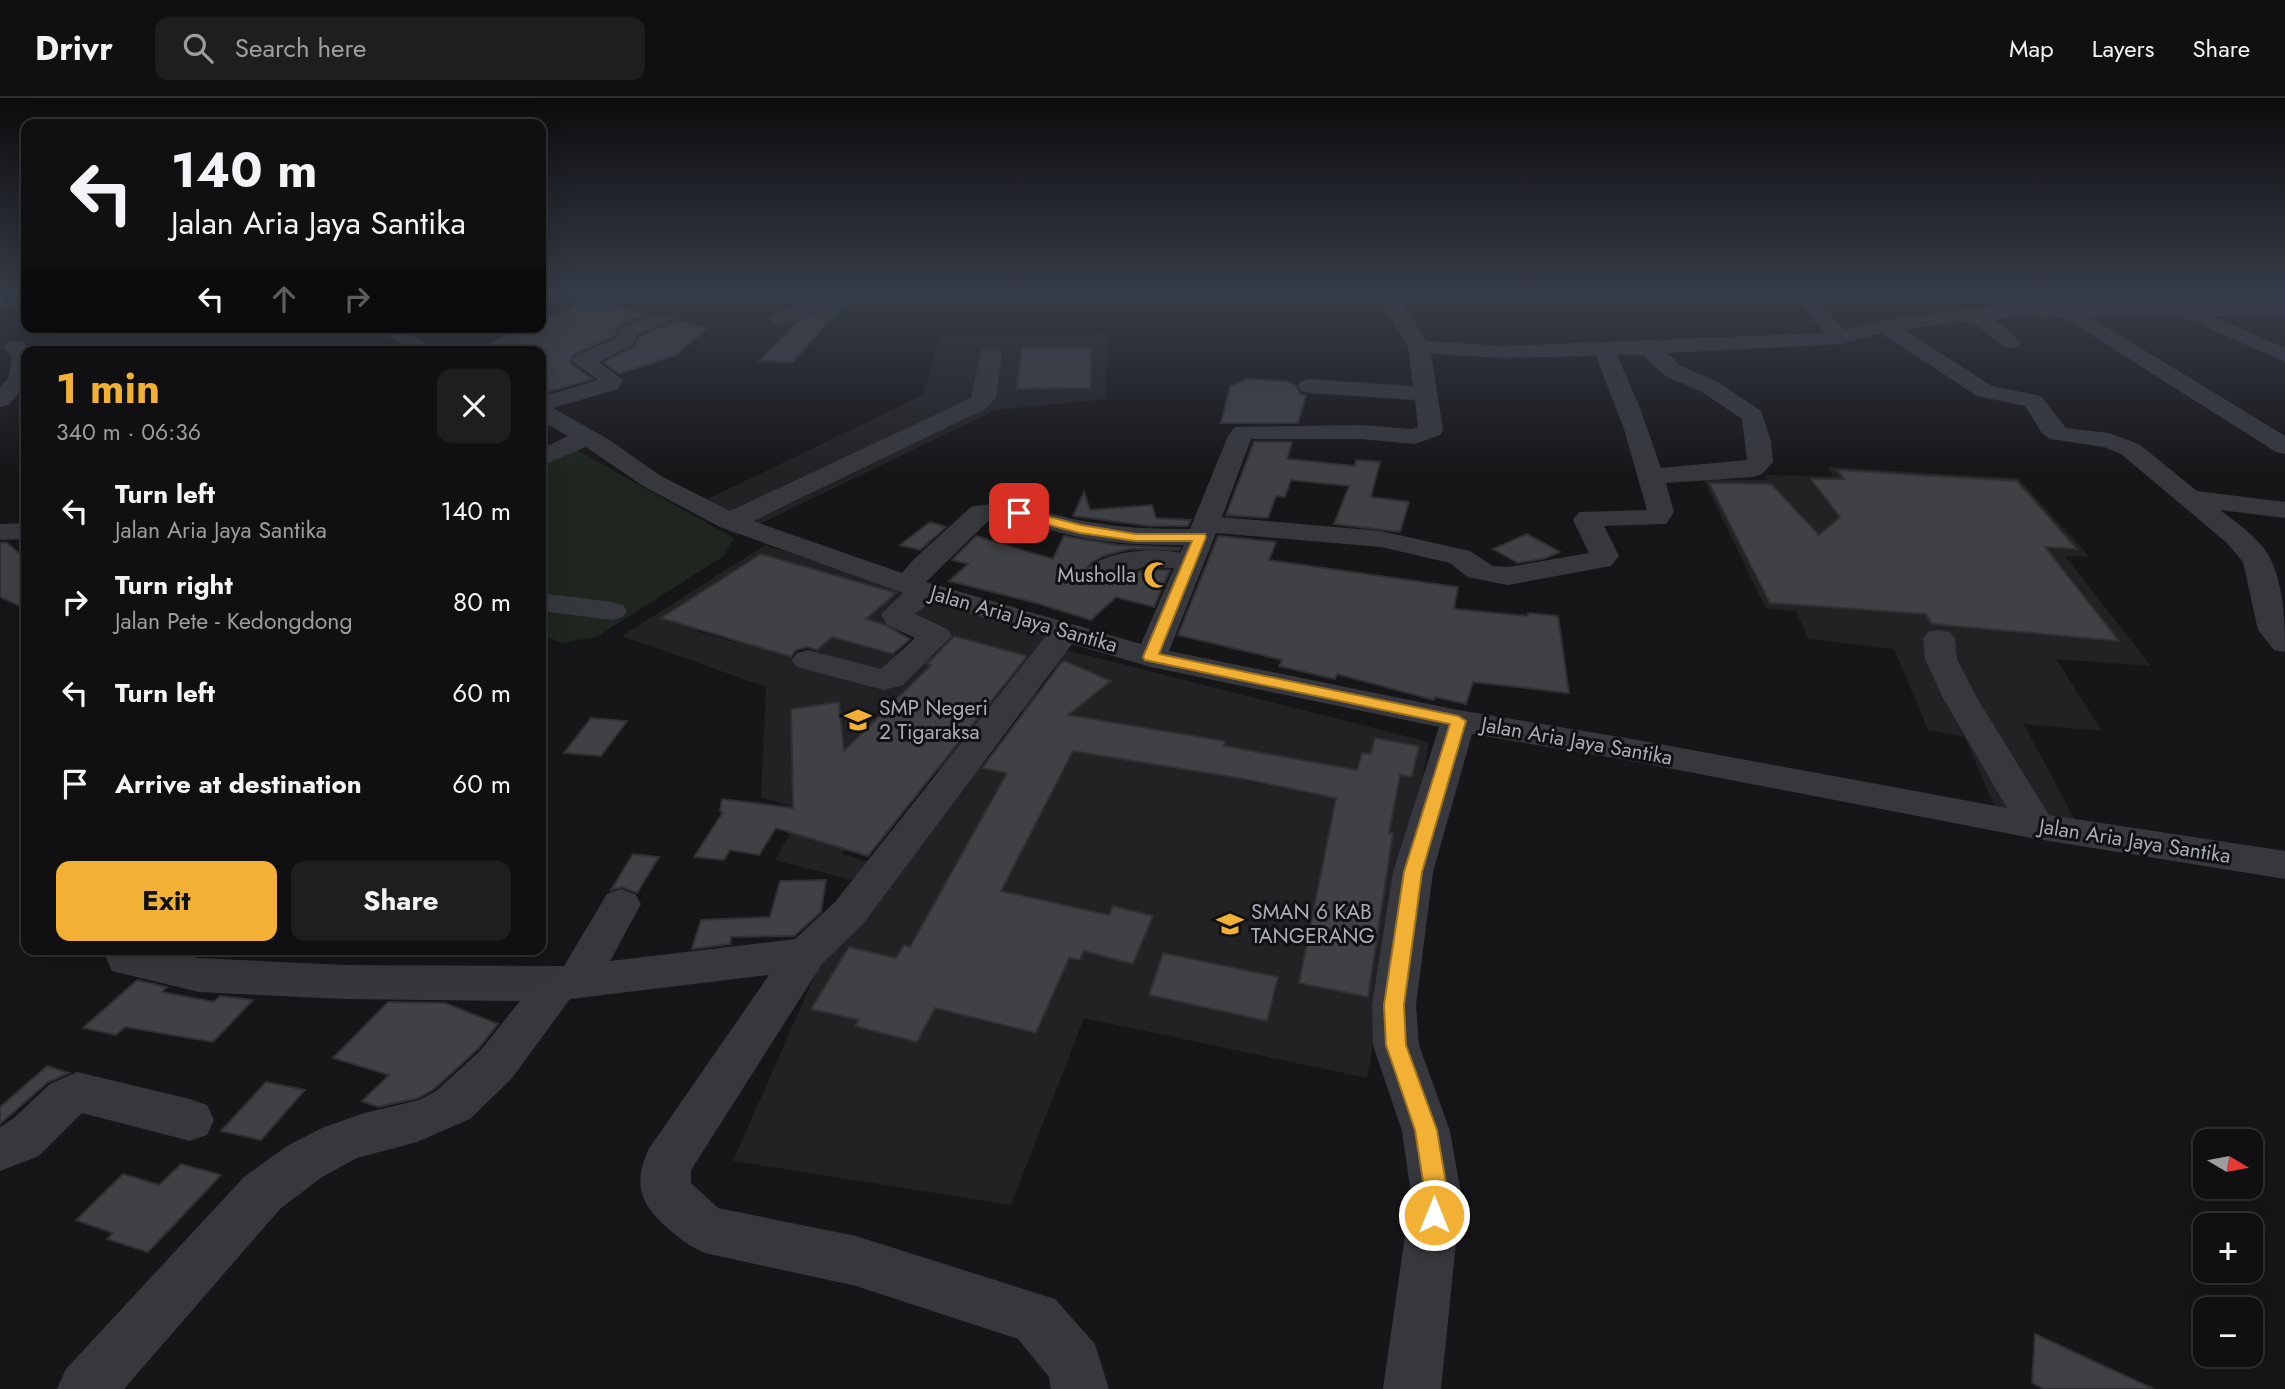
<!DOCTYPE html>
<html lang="en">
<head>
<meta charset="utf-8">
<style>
  body { margin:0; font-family:Jost,sans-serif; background:#1e1e20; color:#f1f3f6; height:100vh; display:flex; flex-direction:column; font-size:26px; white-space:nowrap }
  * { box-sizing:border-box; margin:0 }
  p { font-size:23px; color:#9c9d9f }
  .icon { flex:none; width:38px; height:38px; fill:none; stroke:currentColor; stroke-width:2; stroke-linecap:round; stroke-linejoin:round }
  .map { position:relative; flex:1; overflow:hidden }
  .side { position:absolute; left:21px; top:248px; width:525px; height:609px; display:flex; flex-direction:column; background:#101012; border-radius:14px; box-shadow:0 7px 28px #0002,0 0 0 2px #303032 }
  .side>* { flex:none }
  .hud { position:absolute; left:21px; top:21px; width:525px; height:214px; border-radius:14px; box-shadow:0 7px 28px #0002,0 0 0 2px #303032; background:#101012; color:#f1f3f6; overflow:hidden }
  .needle { width:46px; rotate:100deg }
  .buttons { position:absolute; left:2193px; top:1031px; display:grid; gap:14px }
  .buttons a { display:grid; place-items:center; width:70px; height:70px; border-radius:14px; background:#101012; box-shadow:0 7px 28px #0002,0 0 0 2px #303032; font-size:35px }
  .pin { position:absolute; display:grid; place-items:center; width:60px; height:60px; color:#fff; margin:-30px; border-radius:14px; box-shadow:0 4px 10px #0006 }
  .me { position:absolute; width:77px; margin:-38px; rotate:0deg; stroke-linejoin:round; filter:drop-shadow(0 0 5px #0008) }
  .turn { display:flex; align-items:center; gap:24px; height:147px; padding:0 35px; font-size:32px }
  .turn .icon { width:91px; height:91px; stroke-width:2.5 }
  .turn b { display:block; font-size:49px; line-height:60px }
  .lanes { display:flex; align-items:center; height:66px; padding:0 35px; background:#0003; justify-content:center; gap:35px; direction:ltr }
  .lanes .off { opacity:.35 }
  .round { display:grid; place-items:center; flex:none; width:74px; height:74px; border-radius:14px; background:#1e1e20 }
  .headline { display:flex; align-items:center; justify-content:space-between; height:119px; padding:0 35px }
  h1 { font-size:42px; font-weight:700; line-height:52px; color:#f2b134 }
  .button { display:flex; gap:14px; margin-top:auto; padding:14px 35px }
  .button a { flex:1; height:80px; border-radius:14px; background:#f2b134; color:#111; font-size:28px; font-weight:700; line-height:80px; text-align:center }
  .button a+a { background:#1e1e20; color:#f1f3f6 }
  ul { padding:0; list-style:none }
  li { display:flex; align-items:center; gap:21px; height:91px; padding:0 35px }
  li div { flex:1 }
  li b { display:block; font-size:26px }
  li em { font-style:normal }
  header { display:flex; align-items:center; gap:42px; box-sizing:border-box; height:98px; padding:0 35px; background:#101012; border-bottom:2px solid #303032 }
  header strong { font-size:33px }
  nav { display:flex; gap:38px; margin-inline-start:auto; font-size:24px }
  .search { width:490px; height:63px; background:#1e1e20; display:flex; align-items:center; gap:18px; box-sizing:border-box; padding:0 24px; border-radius:14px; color:#9c9d9f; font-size:26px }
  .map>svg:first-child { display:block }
  .built { fill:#222225; fill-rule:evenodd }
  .green { fill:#1e261f }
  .building { fill:#404145; stroke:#303034; stroke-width:2 }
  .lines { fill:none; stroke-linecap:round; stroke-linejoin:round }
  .minor { fill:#37383d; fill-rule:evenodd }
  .route { fill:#f2b134; stroke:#9d7322; stroke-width:2 }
  .labels { text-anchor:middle; stroke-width:6; stroke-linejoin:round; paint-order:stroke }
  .poi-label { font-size:21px; fill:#a8adb8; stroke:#111113; text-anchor:start }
  .street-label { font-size:21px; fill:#a8adb8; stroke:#111113 }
</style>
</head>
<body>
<header>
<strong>Drivr</strong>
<div class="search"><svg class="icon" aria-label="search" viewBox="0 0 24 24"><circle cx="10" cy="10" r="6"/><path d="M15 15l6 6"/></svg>Search here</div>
<nav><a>Map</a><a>Layers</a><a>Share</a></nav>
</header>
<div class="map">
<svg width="2285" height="1291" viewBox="0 0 2285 1291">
  <rect width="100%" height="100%" fill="#161618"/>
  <g class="built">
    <polygon points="1109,234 1105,301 996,312 737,437 687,411 923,297 941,235"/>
    <polygon points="1827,369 2018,380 2090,459 2065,458 2151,568 2056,561 2102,633 2024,626 2087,745 2003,729 1965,639 1928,632 1894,551 1808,541 1796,513 1766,511 1703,381 1767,382 1765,377 1833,378"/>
    <path d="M 765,447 L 1057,539 L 879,789 L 775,762 L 803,712 L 761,699 L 766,589 L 622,538 ZM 824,509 L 922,537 L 900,558 L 800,529 ZM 721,512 L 828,542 L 804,563 L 696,533 ZM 952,537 L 993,549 L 971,571 L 930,558 ZM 1026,558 L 995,601 L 959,594 ZM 928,570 L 966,580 L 860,637 ZM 958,594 L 991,605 L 930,670 ZM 839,605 L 793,688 L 791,611 ZM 914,668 L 943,675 L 872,765 L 842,756 Z"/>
    <path d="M 1062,551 L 1429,644 L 1367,980 L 1084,920 L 1011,1107 L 733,1063 L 822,861 L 893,784 L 1008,606 ZM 1065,563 L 1110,582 L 1074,612 L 1029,591 ZM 1011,610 L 1038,616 L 1003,674 L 975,669 ZM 1040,617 L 1087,625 L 974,846 L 918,835 ZM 1105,623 L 1225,643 L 1214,676 L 1091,656 ZM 1254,653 L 1336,668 L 1328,699 L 1244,683 ZM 1348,671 L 1399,680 L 1391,727 L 1338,717 ZM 1331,725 L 1393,735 L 1368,899 L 1299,885 ZM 1026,798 L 1100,815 L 1080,862 L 1003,844 ZM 1113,809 L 1153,819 L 1133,865 L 1091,855 ZM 904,847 L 962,862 L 917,944 L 856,928 ZM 849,850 L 887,859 L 851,920 L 812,911 ZM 1163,855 L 1278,879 L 1267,922 L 1149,897 ZM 976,873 L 1055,891 L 1035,935 L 955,915 Z"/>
  </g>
  <polygon class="green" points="568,347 734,440 724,458 596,539 561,545 541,536 541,360"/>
  <g class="building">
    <polygon points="835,196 852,196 793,264 759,263 797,224 822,210"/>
    <polygon points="586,202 647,216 620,227 614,238 573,257 570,265 592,281 548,294 541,290 541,254 470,254 525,229 541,229 541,222"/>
    <polygon points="674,222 707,230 676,257 619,276 604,264 634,249 640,238 670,226"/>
    <polygon points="1091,249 1090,290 1016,291 1022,250"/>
    <polygon points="1247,281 1287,283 1296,288 1300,296 1306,297 1298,325 1221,325 1230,288"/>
    <polygon points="1254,344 1292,344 1287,361 1355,368 1356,362 1380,364 1371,399 1409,404 1400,434 1334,426 1349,388 1291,382 1285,399 1276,398 1268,420 1226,417"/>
    <polygon points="1837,372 2017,383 2077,451 2045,449 2119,543 1932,526 1926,516 1770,505 1709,385 1771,386 1819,437 1840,419 1811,381 1844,381"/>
    <polygon points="1084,394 1090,412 1152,407 1156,420 1191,422 1188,428 1150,428 1073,418"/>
    <polygon points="930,424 946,429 920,452 900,447"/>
    <polygon points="1527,436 1560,454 1546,460 1518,465 1493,451"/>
    <polygon points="976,438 1053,461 1064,438 1118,447 1180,450 1179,452 1129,451 1103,458 1091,465 1083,476 1089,483 1099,486 1144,472 1170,472 1154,509 1116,499 1091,522 1036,505 949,483 968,466 952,462"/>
    <polygon points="1218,438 1276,444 1269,462 1458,489 1454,511 1528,518 1528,515 1558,518 1569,595 1473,584 1466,606 1435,599 1434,602 1337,576 1335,581 1279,568 1282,562 1178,537"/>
    <polygon points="6,444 26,461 26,511 0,499 0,445"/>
    <polygon points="761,456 896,495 866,521 883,526 910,541 893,556 832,539 817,552 807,549 796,552 791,559 661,520"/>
    <polygon points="954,538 1027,558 868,758 776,730 759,757 730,752 724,762 694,759 723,714 720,713 722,701 793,710 791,611 839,604 844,653 931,567 927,566"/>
    <polygon points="1065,563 1111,583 1068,617 1225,643 1224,648 1357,672 1362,655 1371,656 1375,640 1419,648 1412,679 1400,677 1389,735 1393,735 1368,899 1299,885 1336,700 1244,681 1073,653 1001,793 1109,817 1113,808 1153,818 1133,866 1084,853 1080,862 1069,860 1036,935 935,910 917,944 855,928 859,922 811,911 849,849 896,860 904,847 910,849 1007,675 982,670 1061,565"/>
    <polygon points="591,620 627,623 601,658 564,655"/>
    <polygon points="633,756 659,759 637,795 622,789 611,792"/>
    <polygon points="826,782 821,814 794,838 731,839 730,846 692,851 701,822 770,819 780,783"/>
    <polygon points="1163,855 1278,879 1267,923 1149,897"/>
    <polygon points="137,882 167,889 162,894 214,904 220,898 253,902 213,944 125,929 116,937 83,930"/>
    <polygon points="388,904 445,905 498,926 478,951 434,991 418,1000 378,1009 362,1003 389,977 333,960"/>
    <polygon points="47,968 69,975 48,984 0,1026 0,1009"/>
    <polygon points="266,984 305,992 261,1042 221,1033"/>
    <polygon points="181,1066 221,1077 148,1154 107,1141 113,1135 76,1122 123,1076 159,1087"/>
    <polygon points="2035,1236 2089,1261 2154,1291 2044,1291 2032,1285"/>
  </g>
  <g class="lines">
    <g class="minor">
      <path d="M 810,196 L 832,196 C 820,211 791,230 772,225 L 769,221 L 772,217 L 801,204 Z"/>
      <path d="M 1377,196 L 1397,196 L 1426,243 L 1503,248 L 1825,235 L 1791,196 L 1812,196 L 1845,232 L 1884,222 L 1970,210 L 2063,205 L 2071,207 L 2285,205 L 2285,217 L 2212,218 L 2285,250 L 2285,264 L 2181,218 L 2090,219 L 2285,338 L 2285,356 L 2276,354 L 2063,219 L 1993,221 L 2005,229 L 2021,245 L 2017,249 C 1998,254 1989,231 1971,225 C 1961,222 1917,230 1904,232 L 1992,288 L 2041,298 L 2066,330 L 2109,335 L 2139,346 L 2197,393 L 2285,404 L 2285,420 L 2220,412 C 2237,425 2262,442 2271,462 C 2284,491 2285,524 2285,554 L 2274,552 L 2258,532 L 2243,464 L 2227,445 L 2121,356 L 2104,349 L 2050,341 L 2042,335 L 2025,308 L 1977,298 L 1881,235 L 1841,246 L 1667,255 L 1681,268 L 1718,284 L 1761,313 L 1771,343 L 1773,364 L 1762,376 L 1753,379 L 1666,385 L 1674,414 L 1666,426 L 1604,428 L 1619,458 L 1611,468 L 1508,487 L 1467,479 L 1450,465 L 1381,449 L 1216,435 L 1169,553 L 1458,612 L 1632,641 L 2007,710 L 1943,600 L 1925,561 L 1923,541 L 1928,534 L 1939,532 L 1950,534 L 1955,541 L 1957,561 L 1977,600 L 2049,717 L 2285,753 L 2285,781 L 2037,741 L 1632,663 L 1472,636 L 1433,774 L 1416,907 L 1419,947 L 1450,1033 L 1461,1096 L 1441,1291 L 1383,1291 L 1411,1096 L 1402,1033 L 1373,947 L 1372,907 L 1393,774 L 1439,629 L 1151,569 L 1072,546 L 863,826 L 822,866 L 691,1072 L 691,1085 L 718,1110 L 856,1138 L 1055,1201 L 1095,1246 L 1109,1291 L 1051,1291 L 1049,1279 L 1018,1241 L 856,1188 L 705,1155 C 688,1148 678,1139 664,1127 C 639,1103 634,1085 648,1052 L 769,877 L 570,901 L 512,980 L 470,1021 L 417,1044 L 357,1060 L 322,1079 L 280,1111 L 124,1291 L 57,1291 L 66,1271 L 244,1079 L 287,1048 L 322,1030 L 364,1015 L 419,1002 L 436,993 L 480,953 L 520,903 L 345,901 L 199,894 L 112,873 L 103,852 L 159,852 L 199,860 L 345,867 L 564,868 L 607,796 L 621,791 L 635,796 L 641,806 L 610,863 L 795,841 L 835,804 L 1046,538 L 930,504 L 915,516 L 947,531 L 952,538 L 903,587 L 884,592 L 797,569 L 792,562 L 797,555 L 808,552 L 881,571 L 915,540 L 887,527 L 881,516 L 903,495 L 720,429 L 643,388 L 586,349 L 541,368 L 541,351 L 568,338 L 541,323 L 541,299 L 598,282 L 572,263 L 575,258 L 616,240 L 621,229 L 655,216 L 669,216 L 672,220 L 669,224 L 638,236 L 633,247 L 599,264 L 623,282 L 618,291 L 553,310 L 608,341 L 661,378 L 730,413 L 971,300 L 980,256 L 983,251 L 999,251 L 1002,256 L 996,299 L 987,310 L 753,423 L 902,475 L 914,461 L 971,409 C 1010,400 1045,416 1083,423 C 1119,430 1154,431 1190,431 L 1228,338 L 1235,329 L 1361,327 L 1412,331 L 1418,329 L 1415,302 L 1309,295 L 1301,293 L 1298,288 L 1301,283 L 1309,281 L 1413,288 L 1408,249 ZM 1431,256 L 1503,260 L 1596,258 L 1624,331 L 1647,412 L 1579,414 L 1573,422 L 1589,455 L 1508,469 L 1493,468 L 1470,453 L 1381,433 L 1222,419 L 1251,341 L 1361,341 L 1415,346 L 1440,337 L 1443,332 ZM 1617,257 L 1643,257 L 1665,278 L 1702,294 L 1742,321 L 1747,362 L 1661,370 L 1640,310 ZM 988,423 C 1025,423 1045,432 1080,439 C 1114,446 1148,447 1184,447 L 1180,455 C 1157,449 1101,452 1085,474 L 1090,480 L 1100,483 L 1144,469 L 1174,470 L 1141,546 L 926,484 Z"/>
      <polygon points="0,198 26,199 26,211 0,210"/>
      <polygon points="376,229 401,229 438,254 412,254"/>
      <polygon points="15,243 23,244 30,254 26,254 26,288 8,307 0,309 0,289 8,281 12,259 4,249 7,244"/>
      <polygon points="26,425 26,441 0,442 0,426"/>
      <polygon points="541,495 612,504 623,507 627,513 623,519 612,522 541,513"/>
      <polygon points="77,974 190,1001 207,1007 214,1022 207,1037 190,1043 82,1015 39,1058 0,1073 0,1029 14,1020 50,986"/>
    </g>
  </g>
  <linearGradient id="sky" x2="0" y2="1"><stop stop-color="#0c0c0d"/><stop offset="0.52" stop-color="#363c48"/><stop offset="1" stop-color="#363c48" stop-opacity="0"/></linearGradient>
  <rect width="2285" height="377" fill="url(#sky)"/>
  <polygon class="route" points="1019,411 1081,427 1136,436 1205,436 1206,439 1159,556 1458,618 1466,623 1422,774 1404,907 1406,947 1437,1032 1441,1056 1448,1096 1443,1125 1434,1128 1426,1125 1423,1117 1425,1096 1415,1032 1386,947 1384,907 1404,774 1450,626 1145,562 1143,559 1192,443 1136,443 1080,435 1014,418 1013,415"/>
  <defs>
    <symbol id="mosque-bare" viewBox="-9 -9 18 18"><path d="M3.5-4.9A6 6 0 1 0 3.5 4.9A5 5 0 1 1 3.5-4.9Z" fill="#f2b134" stroke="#111113" stroke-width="2.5" paint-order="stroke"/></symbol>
    <symbol id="school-bare" viewBox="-9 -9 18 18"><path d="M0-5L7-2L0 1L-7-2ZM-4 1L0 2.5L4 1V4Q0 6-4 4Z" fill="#f2b134" stroke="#111113" stroke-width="2.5" paint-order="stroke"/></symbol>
  </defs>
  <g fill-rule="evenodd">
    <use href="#mosque-bare" x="1138" y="458" width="38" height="38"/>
    <use href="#school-bare" x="839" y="603" width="38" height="38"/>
    <use href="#school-bare" x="1211" y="807" width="38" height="38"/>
  </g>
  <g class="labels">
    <g class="poi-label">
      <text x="1136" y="484" text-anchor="end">Musholla</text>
      <text x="879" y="617">SMP Negeri<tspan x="879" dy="24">2 Tigaraksa</tspan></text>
      <text x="1251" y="821">SMAN 6 KAB<tspan x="1251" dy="24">TANGERANG</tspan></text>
    </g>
    <g class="street-label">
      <text transform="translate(1024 521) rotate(16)" y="7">Jalan Aria Jaya Santika</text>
      <text transform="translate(1577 643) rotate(10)" y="7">Jalan Aria Jaya Santika</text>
      <text transform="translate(2135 743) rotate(9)" y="7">Jalan Aria Jaya Santika</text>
    </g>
  </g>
</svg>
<div class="buttons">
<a><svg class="needle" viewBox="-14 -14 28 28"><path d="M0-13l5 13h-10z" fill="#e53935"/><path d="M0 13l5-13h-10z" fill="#9c9d9f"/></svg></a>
<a>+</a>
<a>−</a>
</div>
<div class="pin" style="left:1019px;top:415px;background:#d93025"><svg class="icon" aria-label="arrive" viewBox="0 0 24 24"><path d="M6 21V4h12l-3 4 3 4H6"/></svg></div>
<svg class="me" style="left:1434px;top:1117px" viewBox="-20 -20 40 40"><circle r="17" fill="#f2b134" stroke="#fff" stroke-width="3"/><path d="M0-11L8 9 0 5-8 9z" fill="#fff"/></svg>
<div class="hud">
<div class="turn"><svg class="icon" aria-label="left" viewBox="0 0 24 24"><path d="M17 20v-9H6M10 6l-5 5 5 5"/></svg><div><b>140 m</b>Jalan Aria Jaya Santika</div></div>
<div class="lanes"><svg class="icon" aria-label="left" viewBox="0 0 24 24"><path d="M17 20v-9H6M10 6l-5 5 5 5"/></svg><svg class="icon off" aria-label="ahead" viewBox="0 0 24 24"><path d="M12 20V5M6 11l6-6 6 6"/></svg><svg class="icon off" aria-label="right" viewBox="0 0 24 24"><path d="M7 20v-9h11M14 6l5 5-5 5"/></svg></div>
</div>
<section class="side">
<div class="headline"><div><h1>1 min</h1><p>340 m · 06:36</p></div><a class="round"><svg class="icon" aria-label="close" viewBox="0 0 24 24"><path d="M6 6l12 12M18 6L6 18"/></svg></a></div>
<ul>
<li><svg class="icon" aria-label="left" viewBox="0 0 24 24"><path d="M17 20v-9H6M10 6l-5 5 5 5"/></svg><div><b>Turn left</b><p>Jalan Aria Jaya Santika</p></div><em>140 m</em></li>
<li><svg class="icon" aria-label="right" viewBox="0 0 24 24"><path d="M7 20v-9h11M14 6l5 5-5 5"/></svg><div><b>Turn right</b><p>Jalan Pete - Kedongdong</p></div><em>80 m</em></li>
<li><svg class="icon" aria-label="left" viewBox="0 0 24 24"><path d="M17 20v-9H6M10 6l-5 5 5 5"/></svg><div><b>Turn left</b></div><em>60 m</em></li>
<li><svg class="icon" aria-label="arrive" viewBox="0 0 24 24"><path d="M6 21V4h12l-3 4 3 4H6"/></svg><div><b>Arrive at destination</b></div><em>60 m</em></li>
</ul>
<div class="button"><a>Exit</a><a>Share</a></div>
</section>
</div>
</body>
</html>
